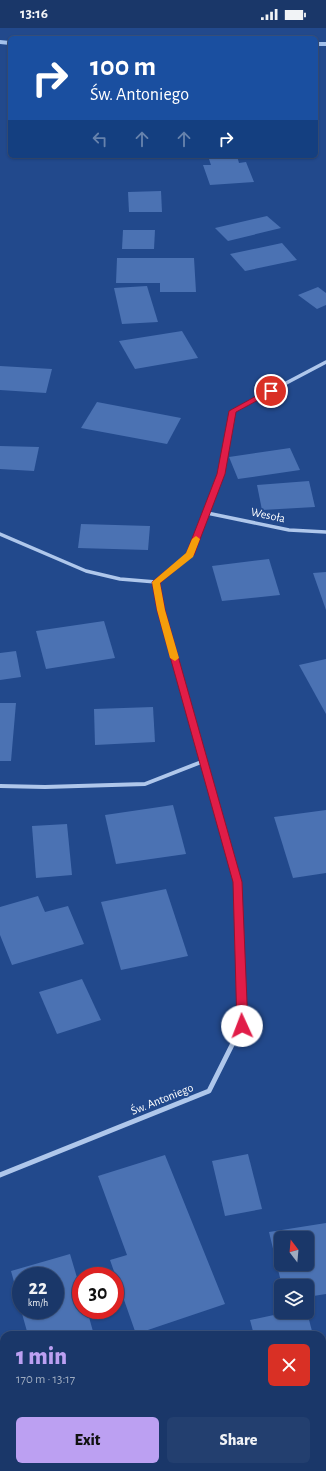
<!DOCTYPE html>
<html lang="en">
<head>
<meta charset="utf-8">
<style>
  body { margin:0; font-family:"Alegreya Sans",sans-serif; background:#233f6f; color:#f1f3f6; height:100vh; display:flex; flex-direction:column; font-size:15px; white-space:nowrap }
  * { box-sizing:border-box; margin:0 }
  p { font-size:13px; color:#9facc0 }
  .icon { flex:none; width:22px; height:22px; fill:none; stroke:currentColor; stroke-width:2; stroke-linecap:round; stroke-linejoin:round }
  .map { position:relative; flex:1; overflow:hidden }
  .side { position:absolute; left:0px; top:1303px; width:326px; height:140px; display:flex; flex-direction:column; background:#1a3769; border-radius:12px 12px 0 0; box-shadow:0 1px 3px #0004,0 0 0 1px #38517d }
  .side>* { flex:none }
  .top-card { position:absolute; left:8px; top:8px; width:310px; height:122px; border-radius:6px; box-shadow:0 1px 3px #0004,0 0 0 1px #38517d; background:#1a4fa0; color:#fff; overflow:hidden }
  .needle { width:26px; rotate:344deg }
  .fabs { position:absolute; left:274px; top:1203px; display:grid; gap:8px }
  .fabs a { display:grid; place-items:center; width:40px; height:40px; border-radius:6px; background:#1a3769; box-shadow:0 1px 3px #0004,0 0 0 1px #38517d; font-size:20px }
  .speed { position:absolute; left:12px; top:1239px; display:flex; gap:8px; font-size:20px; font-weight:700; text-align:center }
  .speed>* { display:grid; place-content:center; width:52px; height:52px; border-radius:50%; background:#1a3769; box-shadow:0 1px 3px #0004,0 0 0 1px #38517d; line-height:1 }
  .speed small { font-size:10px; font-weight:400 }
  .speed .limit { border:6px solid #d22; background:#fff; color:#111 }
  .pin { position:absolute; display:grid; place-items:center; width:34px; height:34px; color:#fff; margin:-17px; border:2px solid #fff; border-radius:50%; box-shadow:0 1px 4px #0007 }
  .me { position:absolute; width:44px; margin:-22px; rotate:358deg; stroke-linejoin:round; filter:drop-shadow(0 0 3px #0008) }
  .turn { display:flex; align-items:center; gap:14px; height:84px; padding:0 16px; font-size:18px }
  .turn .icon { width:52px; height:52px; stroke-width:2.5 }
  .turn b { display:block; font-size:28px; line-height:34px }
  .lanes { display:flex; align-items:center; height:38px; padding:0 16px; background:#0003; justify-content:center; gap:20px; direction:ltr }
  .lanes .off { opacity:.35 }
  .round { display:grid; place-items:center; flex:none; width:42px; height:42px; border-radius:6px; background:#233f6f }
  .head { display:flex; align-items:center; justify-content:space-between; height:68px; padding:0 16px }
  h1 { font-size:24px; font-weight:800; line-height:30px; color:#bca0f2 }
  .primary-button { display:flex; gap:8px; margin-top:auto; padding:8px 16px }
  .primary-button a { flex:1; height:46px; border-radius:6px; background:#bca0f2; color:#111; font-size:16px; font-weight:800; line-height:46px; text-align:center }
  .primary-button a+a { background:#233f6f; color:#f1f3f6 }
  .status { display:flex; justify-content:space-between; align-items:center; height:28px; padding:0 20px; background:#1a3769; direction:ltr }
  .status svg { height:11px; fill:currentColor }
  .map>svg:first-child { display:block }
  .green { fill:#3662a9 }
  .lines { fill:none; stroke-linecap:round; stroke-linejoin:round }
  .stream { fill:#a3c1ec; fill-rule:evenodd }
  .building { fill:#4b72b3; fill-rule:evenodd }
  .minor-far2 { stroke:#afc7eb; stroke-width:3.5 }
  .minor-far1 { stroke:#afc7eb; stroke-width:4 }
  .minor { stroke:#afc7eb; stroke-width:5 }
  .route { fill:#e11d48; stroke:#92132f }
  .slow { fill:#f59e0b }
  .labels { text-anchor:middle; stroke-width:3.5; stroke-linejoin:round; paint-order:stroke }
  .street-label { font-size:12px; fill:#fff; stroke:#22498c }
</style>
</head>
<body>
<div class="status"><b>13:16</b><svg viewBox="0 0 49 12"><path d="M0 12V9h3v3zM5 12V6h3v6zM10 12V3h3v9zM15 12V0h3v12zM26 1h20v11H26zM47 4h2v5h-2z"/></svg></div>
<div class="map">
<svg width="326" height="1443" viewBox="0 0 326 1443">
  <rect width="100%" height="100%" fill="#22498c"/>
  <polygon class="green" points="326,1396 326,1443 137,1443 154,1439 322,1439 322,1397"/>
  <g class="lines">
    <g class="stream">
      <polygon points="0,12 10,13 10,17 0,16"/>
      <rect x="316" y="14" width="10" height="4"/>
    </g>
  </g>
  <g class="building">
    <polygon points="208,128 237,128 239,135 246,134 254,154 210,157 203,137 211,137"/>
    <polygon points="161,163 162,184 129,184 128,164"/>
    <polygon points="267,188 281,200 228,213 215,200"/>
    <polygon points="123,202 155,202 154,221 122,221"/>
    <polygon points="282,215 297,232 245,243 230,226"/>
    <polygon points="117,230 194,230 196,264 160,264 160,255 116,255"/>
    <polygon points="147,258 158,294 122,296 114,260"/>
    <polygon points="318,259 326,265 326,277 317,281 298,267"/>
    <polygon points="182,303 198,330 135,341 119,313"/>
    <polygon points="0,338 52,341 46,365 0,362"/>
    <polygon points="97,374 181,390 167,416 81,400"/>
    <polygon points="0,418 39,419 34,443 0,441"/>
    <polygon points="290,420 300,442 238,451 229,429"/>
    <polygon points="309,453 315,479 262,482 257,457"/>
    <polygon points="81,496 150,498 148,522 78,520"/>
    <polygon points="269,531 280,567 222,573 212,538"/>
    <polygon points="326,544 326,582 313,545"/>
    <polygon points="104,593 115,630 46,641 36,603"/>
    <polygon points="16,623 21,649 0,652 0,625"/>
    <polygon points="326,631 326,686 299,637"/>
    <polygon points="0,675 16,675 11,733 0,733"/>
    <polygon points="153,679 155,714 95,717 94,681"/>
    <polygon points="173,777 186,826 116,836 105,787"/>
    <polygon points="326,782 326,845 293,850 274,789"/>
    <polygon points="67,796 72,847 36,850 32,798"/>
    <polygon points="166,861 188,928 121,942 101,874"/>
    <polygon points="38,868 45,884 68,878 84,916 12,937 0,907 0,879"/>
    <polygon points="82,951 101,992 57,1006 39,964"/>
    <polygon points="248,1126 262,1181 225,1188 212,1133"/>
    <polygon points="165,1127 225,1276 136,1306 110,1232 127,1227 98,1148"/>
    <path d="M 326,1195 L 326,1266 L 307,1269 L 307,1258 L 282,1258 L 269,1204 ZM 281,1210 L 307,1210 L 307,1236 L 281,1236 Z"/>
    <polygon points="70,1226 81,1263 81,1282 87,1282 94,1307 28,1307 21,1282 55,1282 55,1248 21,1248 21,1279 11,1243"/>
    <polygon points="288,1284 307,1284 313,1307 254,1307 250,1292"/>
  </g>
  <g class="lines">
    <g class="minor-far2">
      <polyline points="207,485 289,502 326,504"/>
      <polyline points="0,506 86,543 120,551 156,554"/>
      <polyline points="158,566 156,554 190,527 221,446 233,383 326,334"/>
    </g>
    <g class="minor-far1">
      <polyline points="158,565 161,583 237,854 241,957"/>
      <polyline points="0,758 45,759 145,756 204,733"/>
    </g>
    <polyline class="minor" points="0,1147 209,1063 242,997 241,956"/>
  </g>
  <polygon class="route" points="269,361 274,361 275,363 236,384 225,446 194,527 160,555 165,582 242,854 248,998 246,1001 242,1002 239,1001 237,998 233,854 157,582 152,554 186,526 217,446 229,383"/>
  <polygon class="slow" points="196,508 200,511 193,529 160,555 165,582 179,630 175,633 170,630 157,582 152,554 186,525 192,511"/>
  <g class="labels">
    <g class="street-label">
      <text transform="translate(268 487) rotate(12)" y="4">Wesoła</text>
      <text transform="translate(162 1071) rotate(-22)" y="4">Św. Antoniego</text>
    </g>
  </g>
</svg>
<div class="fabs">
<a><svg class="needle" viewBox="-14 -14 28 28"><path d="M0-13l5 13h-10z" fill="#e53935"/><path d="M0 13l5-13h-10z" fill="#9facc0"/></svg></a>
<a><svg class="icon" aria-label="layers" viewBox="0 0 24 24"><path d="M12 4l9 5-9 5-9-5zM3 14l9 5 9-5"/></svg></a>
</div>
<div class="speed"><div>22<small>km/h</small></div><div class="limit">30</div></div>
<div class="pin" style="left:271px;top:363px;background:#d93025"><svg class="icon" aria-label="arrive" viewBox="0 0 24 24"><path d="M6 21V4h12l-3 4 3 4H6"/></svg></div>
<svg class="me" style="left:242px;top:998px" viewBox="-20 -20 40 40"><circle r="19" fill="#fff"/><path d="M0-13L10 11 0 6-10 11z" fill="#e11d48"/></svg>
<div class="top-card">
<div class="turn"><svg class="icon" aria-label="right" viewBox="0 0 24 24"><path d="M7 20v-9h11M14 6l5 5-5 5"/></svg><div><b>100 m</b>Św. Antoniego</div></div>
<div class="lanes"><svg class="icon off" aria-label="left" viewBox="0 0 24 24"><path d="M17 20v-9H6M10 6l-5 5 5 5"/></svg><svg class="icon off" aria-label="ahead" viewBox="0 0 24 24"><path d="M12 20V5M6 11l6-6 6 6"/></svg><svg class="icon off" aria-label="ahead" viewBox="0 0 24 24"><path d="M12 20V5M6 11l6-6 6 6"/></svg><svg class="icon" aria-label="right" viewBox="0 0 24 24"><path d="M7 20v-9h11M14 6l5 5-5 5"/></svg></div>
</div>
<section class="side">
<div class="head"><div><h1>1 min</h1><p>170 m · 13:17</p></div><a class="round" style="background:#d93025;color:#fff"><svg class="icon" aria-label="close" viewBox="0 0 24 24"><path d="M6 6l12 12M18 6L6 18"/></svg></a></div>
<div class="primary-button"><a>Exit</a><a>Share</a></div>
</section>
</div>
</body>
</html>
